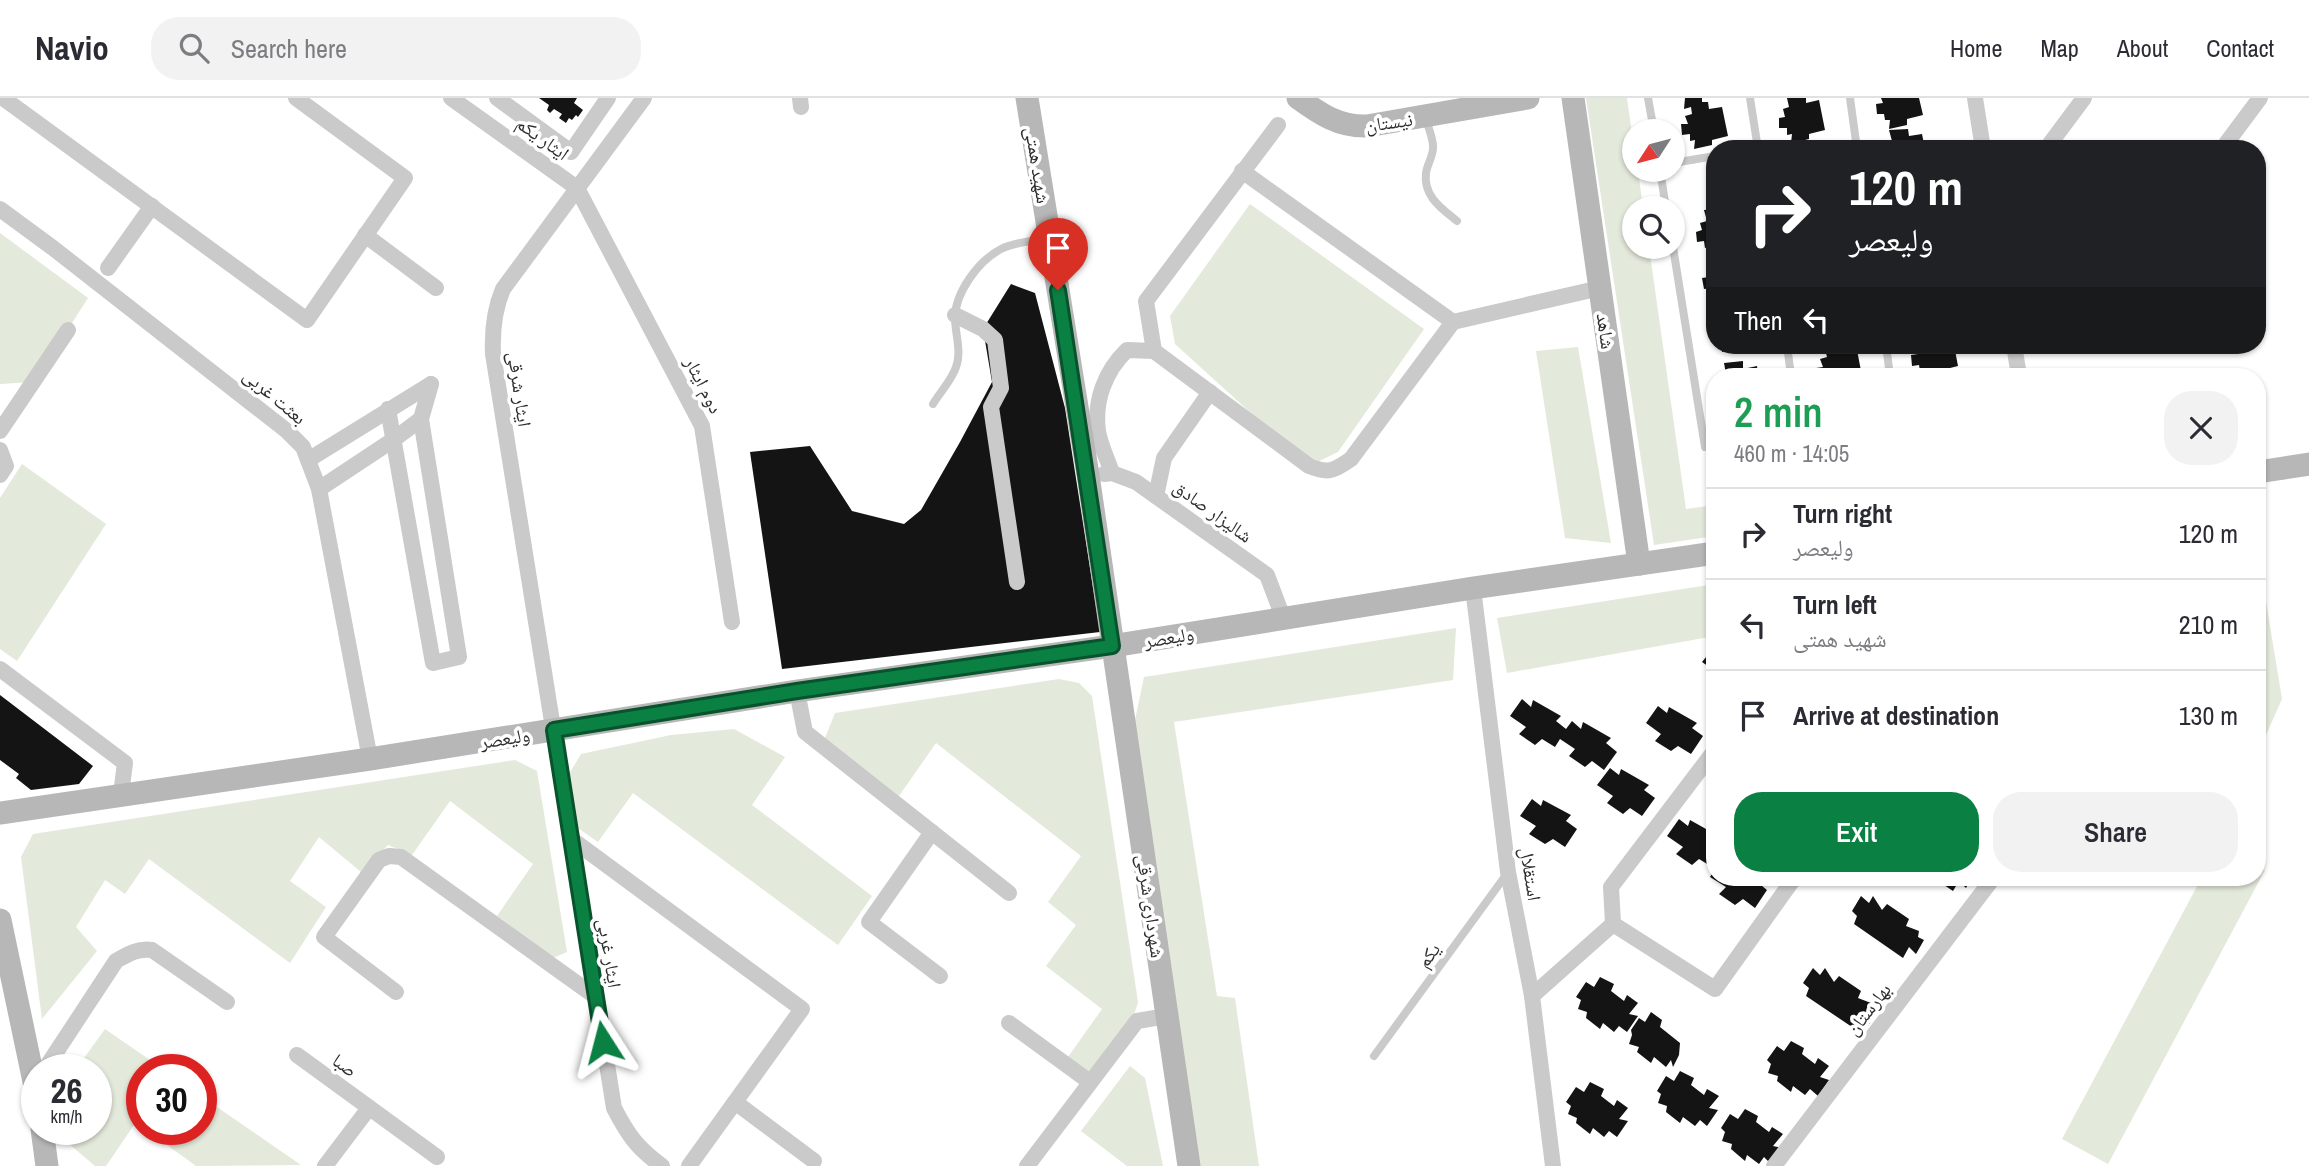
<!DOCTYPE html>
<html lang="en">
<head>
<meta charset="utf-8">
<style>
  body { margin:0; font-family:"Archivo Narrow","Noto Naskh Arabic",sans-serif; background:#f2f2f3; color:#2b2b33; height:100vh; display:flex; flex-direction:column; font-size:26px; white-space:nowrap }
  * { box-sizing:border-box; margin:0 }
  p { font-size:23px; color:#7c7c81 }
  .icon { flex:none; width:38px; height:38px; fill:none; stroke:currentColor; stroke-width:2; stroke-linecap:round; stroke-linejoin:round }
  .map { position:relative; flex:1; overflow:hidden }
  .panel { position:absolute; left:1706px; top:270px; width:560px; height:518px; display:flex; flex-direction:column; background:#fff; border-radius:28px; box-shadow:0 2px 5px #0004 }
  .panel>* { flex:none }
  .guide { position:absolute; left:1706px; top:42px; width:560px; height:214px; border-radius:28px; box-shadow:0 2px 5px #0004; background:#202124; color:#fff; overflow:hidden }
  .needle { width:46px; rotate:234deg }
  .controls { position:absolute; left:1622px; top:21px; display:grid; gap:14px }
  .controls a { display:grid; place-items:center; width:63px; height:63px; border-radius:50%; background:#fff; box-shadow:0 2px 5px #0004; font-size:35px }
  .speed { position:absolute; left:21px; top:956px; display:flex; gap:14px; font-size:35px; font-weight:700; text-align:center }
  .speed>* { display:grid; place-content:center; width:91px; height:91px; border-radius:50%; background:#fff; box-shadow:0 2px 5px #0004; line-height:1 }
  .speed small { font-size:18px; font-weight:400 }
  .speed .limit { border:10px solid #d22; background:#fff; color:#111 }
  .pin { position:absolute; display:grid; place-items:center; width:60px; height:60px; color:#fff; margin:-72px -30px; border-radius:50% 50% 50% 0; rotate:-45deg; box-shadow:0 0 7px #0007 }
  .pin .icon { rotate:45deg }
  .me { position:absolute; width:77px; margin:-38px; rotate:351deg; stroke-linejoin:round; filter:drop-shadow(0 0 5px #0008) }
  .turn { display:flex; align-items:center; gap:24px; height:147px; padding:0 28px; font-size:32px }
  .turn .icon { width:91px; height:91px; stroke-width:2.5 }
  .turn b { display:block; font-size:49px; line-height:60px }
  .then { display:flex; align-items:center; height:66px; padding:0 28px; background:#0003; gap:14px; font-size:26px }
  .round { display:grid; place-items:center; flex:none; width:74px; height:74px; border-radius:28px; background:#f2f2f3 }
  .headline { display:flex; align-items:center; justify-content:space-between; height:119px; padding:0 28px }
  h1 { font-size:42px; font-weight:600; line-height:52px; color:#1e9e55 }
  .button { display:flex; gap:14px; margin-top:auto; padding:14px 28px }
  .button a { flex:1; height:80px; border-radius:28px; background:#0b8043; color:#fff; font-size:28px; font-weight:600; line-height:80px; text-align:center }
  .button a+a { background:#f2f2f3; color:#2b2b33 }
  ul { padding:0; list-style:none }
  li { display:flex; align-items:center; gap:21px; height:91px; padding:0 28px; border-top:2px solid #e1e1e2 }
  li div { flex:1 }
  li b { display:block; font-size:26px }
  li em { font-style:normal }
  header { display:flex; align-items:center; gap:42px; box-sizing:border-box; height:98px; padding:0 35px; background:#fff; border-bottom:2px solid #e1e1e2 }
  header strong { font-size:33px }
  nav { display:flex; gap:38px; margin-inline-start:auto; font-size:24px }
  .search { width:490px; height:63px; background:#f2f2f3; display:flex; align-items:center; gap:18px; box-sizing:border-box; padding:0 24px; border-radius:28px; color:#7c7c81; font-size:26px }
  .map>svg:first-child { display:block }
  .green { fill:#e3e9db }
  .building { fill:#141414 }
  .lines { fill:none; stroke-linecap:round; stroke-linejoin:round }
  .lane { stroke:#cacaca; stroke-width:8 }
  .street { stroke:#cacaca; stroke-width:16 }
  .secondary { stroke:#b7b7b7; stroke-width:23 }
  .route-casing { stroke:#07532c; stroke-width:18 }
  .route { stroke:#0b8043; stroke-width:12 }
  .labels { text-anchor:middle; stroke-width:7; stroke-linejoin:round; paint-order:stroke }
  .street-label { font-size:19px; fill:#2d2d2d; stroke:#fff }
</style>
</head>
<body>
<header>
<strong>Navio</strong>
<div class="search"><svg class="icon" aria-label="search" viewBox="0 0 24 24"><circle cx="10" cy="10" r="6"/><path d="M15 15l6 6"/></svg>Search here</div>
<nav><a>Home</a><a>Map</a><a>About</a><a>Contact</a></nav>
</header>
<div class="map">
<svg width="2309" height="1068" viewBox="0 0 2309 1068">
  <rect width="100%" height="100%" fill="#fff"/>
  <g class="green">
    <polygon points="1586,0 1627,0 1634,50 1634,72 1638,72 1643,110 1634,110 1634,149 1649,149 1686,411 1715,407 1715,438 1654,447"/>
    <polygon points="1250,106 1424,231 1338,354 1309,368 1175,246 1170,218"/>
    <polygon points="0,135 88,200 34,284 0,286"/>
    <polygon points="1578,249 1611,445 1565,440 1536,253"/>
    <polygon points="22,366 106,426 17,563 0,551 0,400"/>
    <polygon points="2258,466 2260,467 2282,601 2258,655"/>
    <polygon points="1715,486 1715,538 1507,575 1497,520"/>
    <polygon points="1456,530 1453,582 1174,624 1217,898 1235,900 1259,1068 1198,1068 1134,627 1144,579"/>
    <polygon points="1059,581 1079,585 1092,598 1138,904 1134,917 1088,976 1068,959 1102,911 1046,868 1076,827 1048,804 1081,758 936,645 899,698 825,640 835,615"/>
    <polygon points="734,631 785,659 752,707 872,798 838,847 633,695 598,744 575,728 569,676 581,656 671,637"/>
    <polygon points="515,662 537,673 567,854 553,860 497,818 533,766 450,703 412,757 388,747 361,774 319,739 290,783 326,809 290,865 149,761 125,796 105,782 76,829 97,853 42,921 21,759 33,736"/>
    <polygon points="2258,768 2265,772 2108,1066 2062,1041 2202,779 2258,779"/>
    <polygon points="105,931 163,971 142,971 142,1028 136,1024 106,1068 95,1068 54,1033 54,1031 96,1031 96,971 76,971"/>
    <polygon points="1130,968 1145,980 1163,1068 1127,1068 1081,1033"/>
    <polygon points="201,998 301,1067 196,1068 145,1031 201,1031"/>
  </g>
  <g class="building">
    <polygon points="539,0 577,0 574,5 583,12 578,19 576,17 572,22 569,20 566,25 559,20 562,16 554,11 550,15 547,12 549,7"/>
    <polygon points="1685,0 1702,0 1702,4 1708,4 1709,11 1722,9 1728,38 1712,42 1712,47 1694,51 1695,42 1690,43 1690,36 1682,37 1681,26 1688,26 1685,18 1692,16 1691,9 1684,11"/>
    <polygon points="1787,0 1806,0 1806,5 1819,2 1825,32 1809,36 1809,41 1797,44 1811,43 1812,51 1794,51 1791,45 1792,36 1787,37 1787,30 1779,30 1779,20 1785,19 1783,11 1789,9"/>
    <polygon points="1881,0 1919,0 1923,17 1907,21 1907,27 1889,31 1890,22 1885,22 1884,16 1877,16 1876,6 1883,5"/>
    <polygon points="1908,31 1909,38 1922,36 1925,51 1887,51 1885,45 1892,43 1889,32"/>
    <polygon points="1715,111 1715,157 1708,158 1709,149 1705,150 1704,143 1697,144 1696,134 1702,132 1700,125 1707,123 1704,112"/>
    <polygon points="1711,158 1715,158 1715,196 1711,197 1711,190 1704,191 1702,180 1709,179 1707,172 1713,169"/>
    <polygon points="1011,186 1035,195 1065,310 1100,534 782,571 750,354 810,348 852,413 904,426 921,412 960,344 992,284 983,231"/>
    <polygon points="1722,247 1740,247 1740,250 1722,254"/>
    <polygon points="1843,247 1844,254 1857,252 1862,278 1817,278 1816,270 1823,269 1820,261 1827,259 1824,248"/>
    <polygon points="1920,247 1954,247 1958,268 1942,272 1942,278 1924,278 1925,272 1920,273 1919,267 1912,268 1911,257 1918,256 1915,248"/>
    <polygon points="1743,263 1743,271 1757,268 1758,278 1720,278 1726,276 1724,265"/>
    <polygon points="1715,548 1715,573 1702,564"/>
    <polygon points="0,597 93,668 79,686 31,692 16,680 19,676 0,662"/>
    <polygon points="1522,601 1531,609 1533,602 1561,618 1556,623 1566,631 1572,623 1581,631 1583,624 1611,640 1606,645 1617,654 1604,672 1592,663 1585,669 1569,658 1575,651 1560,641 1555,649 1542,641 1535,647 1519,636 1526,629 1510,618"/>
    <polygon points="1658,608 1667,615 1669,609 1697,625 1692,630 1703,638 1691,656 1678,648 1671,653 1655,643 1661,636 1646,625"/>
    <polygon points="1610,670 1619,677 1621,671 1649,687 1644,692 1655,700 1642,718 1630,710 1623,716 1607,705 1613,698 1597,687"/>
    <polygon points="1532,701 1541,708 1543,702 1571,717 1566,723 1577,731 1565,749 1553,741 1545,746 1529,736 1536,728 1520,718"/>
    <polygon points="1679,721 1688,728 1690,722 1715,736 1713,743 1715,745 1715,764 1712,769 1699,761 1692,767 1676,756 1683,749 1667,738"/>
    <polygon points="1715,771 1715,779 1760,779 1756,783 1767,792 1755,810 1743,801 1735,807 1719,796 1726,789 1710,779"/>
    <polygon points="1932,779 1972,779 1966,790 1959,783 1953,793"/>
    <polygon points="1861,798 1869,805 1873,798 1882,812 1887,806 1909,821 1906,828 1919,833 1918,839 1924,842 1916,856 1909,849 1903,860 1854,826 1857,818 1852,813"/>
    <polygon points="1813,870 1820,877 1825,870 1834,884 1839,878 1861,893 1858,900 1871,905 1869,911 1876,914 1868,928 1861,921 1855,931 1806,898 1809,890 1803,885"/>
    <polygon points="1600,879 1614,886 1611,893 1624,903 1627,897 1638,905 1629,916 1638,918 1627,934 1619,928 1614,934 1603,925 1600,931 1586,920 1587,914 1578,911 1581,902 1576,899 1586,884 1594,889"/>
    <polygon points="1651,914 1662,922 1660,929 1680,945 1679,957 1673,969 1671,962 1666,969 1654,959 1651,965 1637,954 1639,949 1629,946 1632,937 1631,932 1639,920 1645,924"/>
    <polygon points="1791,943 1804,950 1802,956 1815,966 1818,960 1829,968 1820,979 1829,982 1818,998 1810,991 1805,997 1793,988 1791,994 1777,983 1778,978 1768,975 1771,966 1767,962 1777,948 1784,953"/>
    <polygon points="1680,973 1694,980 1691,987 1704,997 1707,991 1719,998 1709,1010 1718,1012 1707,1028 1700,1022 1695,1028 1683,1019 1680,1025 1666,1014 1667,1008 1658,1005 1661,996 1657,993 1666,978 1674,983"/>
    <polygon points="1590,984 1604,991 1601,998 1614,1008 1617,1002 1628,1010 1619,1021 1628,1023 1617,1039 1609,1033 1604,1039 1593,1030 1590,1036 1576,1025 1577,1020 1568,1016 1571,1008 1566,1004 1576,989 1584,994"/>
    <polygon points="1745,1011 1758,1018 1756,1024 1769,1034 1772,1029 1783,1036 1773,1048 1783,1050 1771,1066 1764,1059 1759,1066 1747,1057 1745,1063 1731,1051 1732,1046 1722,1043 1725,1034 1721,1030 1730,1016 1738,1021"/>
  </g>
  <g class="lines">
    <g class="lane">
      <polyline points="1648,0 1654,33"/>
      <polyline points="1750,0 1758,51"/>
      <polyline points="1850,0 1857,51"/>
      <path d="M 1426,21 C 1428,29 1433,40 1433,48 C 1434,57 1427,66 1426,75 C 1423,98 1441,110 1457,123"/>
      <polyline points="1673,65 1715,58"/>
      <polyline points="1660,72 1666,110"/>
      <polyline points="1673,149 1705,349"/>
      <polyline points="1787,247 1791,278"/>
      <polyline points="1886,247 1890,278"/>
      <path d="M 933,306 C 940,294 952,282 956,269 C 962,254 955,235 955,220 C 955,195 978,163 1001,151 C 1014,144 1034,143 1049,140"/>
      <polyline points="1374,958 1506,777"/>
    </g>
    <g class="street">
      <polyline points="3,0 307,222 405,80 296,0"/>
      <polyline points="451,0 577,90 702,328 732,524"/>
      <polyline points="497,0 571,54 608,0"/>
      <path d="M 644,0 L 503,191 C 494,212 492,234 493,256 L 614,1010 C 628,1037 637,1050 662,1068"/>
      <polyline points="800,0 801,9"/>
      <polyline points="1975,0 1983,51"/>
      <polyline points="2046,51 2084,0"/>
      <polyline points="2222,51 2260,0"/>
      <polyline points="1242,73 1453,224"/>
      <polyline points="0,111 53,150 287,333 303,349 319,391 370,661"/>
      <polyline points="365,137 436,190"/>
      <polyline points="108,170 152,108"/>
      <polyline points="955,217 983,231 995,242 1001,290 991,309 1017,484"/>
      <polyline points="2014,247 2019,278"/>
      <polyline points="1154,253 1146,203 1278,27"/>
      <polyline points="388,311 433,565 459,559 421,321 431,286"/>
      <polyline points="0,333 68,232"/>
      <polyline points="0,352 6,368 0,377"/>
      <polyline points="308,362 431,286"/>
      <path d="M 1112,375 C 1108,362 1100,347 1098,333 C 1094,303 1105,273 1127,252 L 1154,253 L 1309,368 C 1328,376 1334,373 1351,361 L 1453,224 L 1600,190"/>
      <polyline points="1104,376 1112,375 1136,384 1267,477 1284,522"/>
      <polyline points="319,391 393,342 421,321"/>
      <polyline points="1156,398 1164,360 1210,294"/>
      <polyline points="1473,490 1508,774 1532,898 1553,1068"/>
      <polyline points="0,571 125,665 121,696"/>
      <polyline points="797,593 805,634 1009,795"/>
      <polyline points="932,734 869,824 940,878"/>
      <polyline points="570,740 802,911 689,1068"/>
      <polyline points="1613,826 1611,789 1715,652"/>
      <polyline points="396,894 324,839 379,762 389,758 401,759 596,899"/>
      <polyline points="1532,898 1613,826 1715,891 1795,779"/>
      <polyline points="1009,925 1090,984"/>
      <polyline points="297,957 437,1059"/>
      <path d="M 45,971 L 116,863 C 128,856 138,850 152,852 L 227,904"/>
      <polyline points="735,1004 814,1063"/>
      <polyline points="325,1068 369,1010"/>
      <polyline points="1027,1068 1137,923 1167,918"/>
      <polyline points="1774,1068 1994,779"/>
    </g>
    <g class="secondary">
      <polyline points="1027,0 1088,377 1189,1068"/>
      <path d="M 1298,0 C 1320,16 1339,29 1367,28 L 1528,0"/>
      <polyline points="1573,0 1639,466"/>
      <polyline points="2258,374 2309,366"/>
      <polyline points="0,715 370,661 797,593 1112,548 1473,490 1715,455"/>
      <polyline points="0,822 37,998"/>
      <polyline points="42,1031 47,1068"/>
    </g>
  </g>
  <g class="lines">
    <defs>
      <polyline id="route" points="603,944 554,632 797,593 1112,548 1058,192"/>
    </defs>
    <use href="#route" class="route-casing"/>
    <use href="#route" class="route"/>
  </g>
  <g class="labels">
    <g class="street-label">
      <text transform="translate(1389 24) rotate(-8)" y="7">نيستان</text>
      <text transform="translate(543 40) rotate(36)" y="7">ایثار یکم</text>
      <text transform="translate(1038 67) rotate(81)" y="7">شهید همتی</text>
      <text transform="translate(1606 233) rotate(82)" y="7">شاهد</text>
      <text transform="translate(704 287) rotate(63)" y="7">دوم ایثار</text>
      <text transform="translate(520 291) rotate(82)" y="7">ایثار شرقی</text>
      <text transform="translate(275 298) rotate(40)" y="7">بعثت غربی</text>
      <text transform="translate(1213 413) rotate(36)" y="7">شالیزار صادق</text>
      <text transform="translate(1169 539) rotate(-9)" y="7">ولیعصر</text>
      <text transform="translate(505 640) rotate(-9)" y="7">ولیعصر</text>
      <text transform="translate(1531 776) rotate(81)" y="7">استقلال</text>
      <text transform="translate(1151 808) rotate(82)" y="7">شهرداری شرقی</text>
      <text transform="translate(610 855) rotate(81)" y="7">ایثار غربی</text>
      <text transform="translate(1428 857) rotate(-54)" y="7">یکم</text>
      <text transform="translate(1868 911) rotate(-52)" y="7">بهارستان</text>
      <text transform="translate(345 967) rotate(36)" y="7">صبا</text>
    </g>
  </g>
</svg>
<div class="controls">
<a><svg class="needle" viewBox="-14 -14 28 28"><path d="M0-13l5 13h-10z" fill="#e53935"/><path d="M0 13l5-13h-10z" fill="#7c7c81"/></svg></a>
<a><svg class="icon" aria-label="search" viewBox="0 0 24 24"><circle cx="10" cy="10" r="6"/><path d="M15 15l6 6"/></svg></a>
</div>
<div class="speed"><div>26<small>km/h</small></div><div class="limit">30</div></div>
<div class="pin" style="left:1058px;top:192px;background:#d93025"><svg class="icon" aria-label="arrive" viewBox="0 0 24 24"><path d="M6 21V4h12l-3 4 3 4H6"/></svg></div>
<svg class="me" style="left:603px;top:944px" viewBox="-20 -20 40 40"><path d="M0-17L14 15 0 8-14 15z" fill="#0b8043" stroke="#fff" stroke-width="4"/></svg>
<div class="guide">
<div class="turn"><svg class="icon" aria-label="right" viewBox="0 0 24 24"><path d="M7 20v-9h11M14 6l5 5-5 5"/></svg><div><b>120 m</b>ولیعصر</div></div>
<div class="then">Then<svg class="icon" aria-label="left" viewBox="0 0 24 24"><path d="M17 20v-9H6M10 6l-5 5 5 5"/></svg></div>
</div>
<section class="panel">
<div class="headline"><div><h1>2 min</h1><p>460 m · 14:05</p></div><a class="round"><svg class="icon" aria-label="close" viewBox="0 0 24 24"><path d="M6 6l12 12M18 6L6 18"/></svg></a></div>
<ul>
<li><svg class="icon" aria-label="right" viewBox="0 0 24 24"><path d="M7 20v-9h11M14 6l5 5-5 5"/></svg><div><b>Turn right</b><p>ولیعصر</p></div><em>120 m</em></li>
<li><svg class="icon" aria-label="left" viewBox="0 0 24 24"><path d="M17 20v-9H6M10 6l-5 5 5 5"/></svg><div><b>Turn left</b><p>شهید همتی</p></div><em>210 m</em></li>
<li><svg class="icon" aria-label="arrive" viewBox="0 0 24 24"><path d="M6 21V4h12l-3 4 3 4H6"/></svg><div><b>Arrive at destination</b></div><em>130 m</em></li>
</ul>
<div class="button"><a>Exit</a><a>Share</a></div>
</section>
</div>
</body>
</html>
